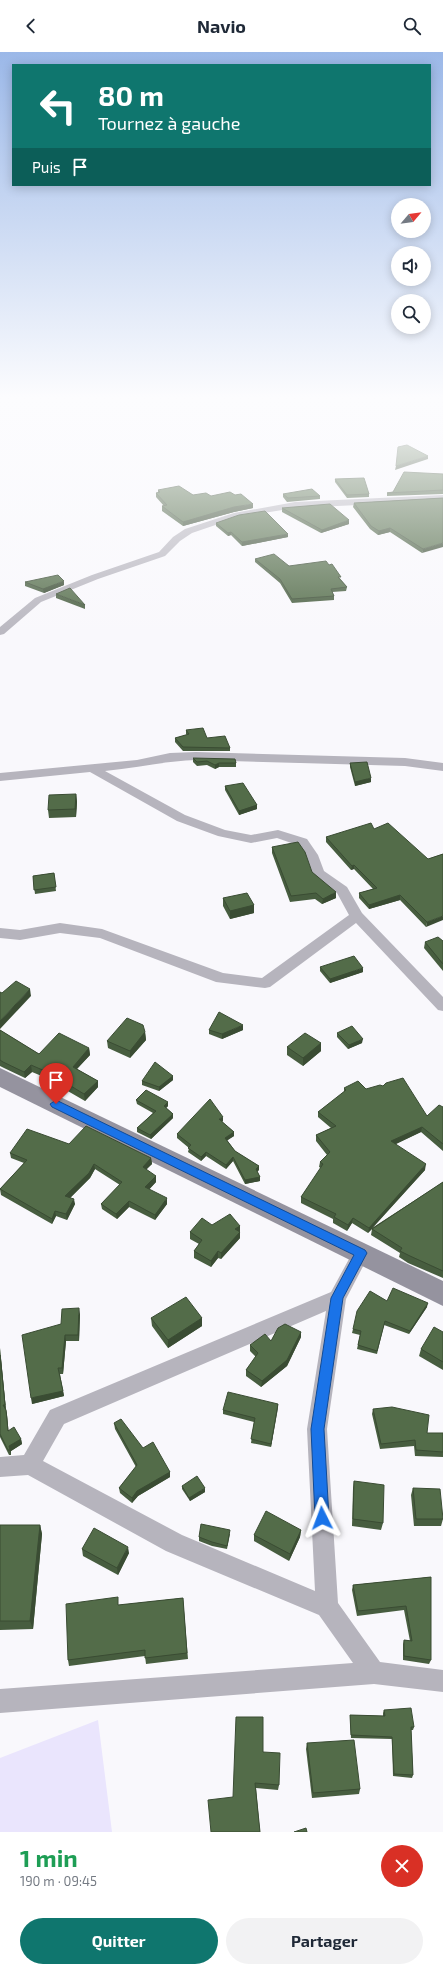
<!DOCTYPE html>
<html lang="fr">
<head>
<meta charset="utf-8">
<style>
  body { margin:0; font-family:"Exo 2",sans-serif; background:#f2f2f3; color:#1f2937; height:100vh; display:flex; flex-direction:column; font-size:15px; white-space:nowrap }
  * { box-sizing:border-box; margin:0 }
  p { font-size:13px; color:#747a83 }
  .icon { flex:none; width:22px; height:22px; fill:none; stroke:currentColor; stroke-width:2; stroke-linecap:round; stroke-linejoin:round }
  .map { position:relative; height:1780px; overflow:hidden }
  .drawer { display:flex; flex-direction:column; background:#fff; flex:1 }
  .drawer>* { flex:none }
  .hud { position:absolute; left:12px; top:12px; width:419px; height:122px; border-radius:0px; box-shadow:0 2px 10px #0003; background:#0f766e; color:#fff; overflow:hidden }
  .needle { width:26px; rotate:61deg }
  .controls { position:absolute; left:391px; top:146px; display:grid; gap:8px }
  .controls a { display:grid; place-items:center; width:40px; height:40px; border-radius:50%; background:#fff; box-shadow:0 2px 10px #0003; font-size:20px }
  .pin { position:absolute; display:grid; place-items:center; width:34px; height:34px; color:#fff; margin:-41px -17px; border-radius:50% 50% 50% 0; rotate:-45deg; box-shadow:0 0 4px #0007 }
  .pin .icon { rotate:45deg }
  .me { position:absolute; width:44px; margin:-22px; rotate:357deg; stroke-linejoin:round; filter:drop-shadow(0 0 3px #0008) }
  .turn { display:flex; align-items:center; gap:14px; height:84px; padding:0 20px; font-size:18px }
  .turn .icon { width:52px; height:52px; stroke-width:2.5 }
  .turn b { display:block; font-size:28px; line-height:34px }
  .then { display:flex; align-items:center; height:38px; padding:0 20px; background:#0003; gap:8px; font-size:15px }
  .round { display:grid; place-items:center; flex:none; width:42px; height:42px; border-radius:21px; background:#f2f2f3 }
  .head { display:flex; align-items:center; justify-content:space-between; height:68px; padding:0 20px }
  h1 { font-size:24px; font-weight:700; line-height:30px; color:#1e9e55 }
  .action { display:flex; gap:8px; margin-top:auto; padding:8px 20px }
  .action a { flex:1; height:46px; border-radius:24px; background:#0f766e; color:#fff; font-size:16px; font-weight:700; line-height:46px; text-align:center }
  .action a+a { background:#f2f2f3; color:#1f2937 }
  header { display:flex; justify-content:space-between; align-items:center; height:52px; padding:0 20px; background:#fff; font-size:18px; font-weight:700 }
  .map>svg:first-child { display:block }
  .green { fill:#eae5fd }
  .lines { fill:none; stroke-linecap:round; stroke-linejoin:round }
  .street { fill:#b6b4bd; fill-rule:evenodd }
  .secondary { fill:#95939f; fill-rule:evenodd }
  .wall { fill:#475d3f }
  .shaded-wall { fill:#3a4c33 }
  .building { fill:#536c49; stroke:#3a4c33 }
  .route { fill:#1a73e8; stroke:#114b97 }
</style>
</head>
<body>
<header><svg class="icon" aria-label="back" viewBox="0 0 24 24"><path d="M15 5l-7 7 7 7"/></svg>Navio<svg class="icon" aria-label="search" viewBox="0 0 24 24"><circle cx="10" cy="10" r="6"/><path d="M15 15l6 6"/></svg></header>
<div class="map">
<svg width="443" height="1780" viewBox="0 0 443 1780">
  <rect width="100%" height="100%" fill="#f9f8fc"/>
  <polygon class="green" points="98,1668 112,1780 0,1780 0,1706"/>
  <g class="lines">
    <g class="street">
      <polygon points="443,443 443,449 295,456 239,465 192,481 180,489 165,504 98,527 41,550 4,582 0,583 0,575 35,546 92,523 159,500 173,485 185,477 234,461 295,450"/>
      <path d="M 196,700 L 405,706 L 443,711 L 443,719 L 405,714 L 196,708 C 165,709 136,716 105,719 L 185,763 L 225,778 L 251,783 L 278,778 L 307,787 L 318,803 L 324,819 L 347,835 L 362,861 L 443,945 L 443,959 L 438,958 L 356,871 L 270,935 L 265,936 L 216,930 L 100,886 L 60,881 L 20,888 L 0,886 L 0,876 L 20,878 L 60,871 L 102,877 L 223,921 L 262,926 L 349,863 L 337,841 L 313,824 L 306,804 L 297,793 L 277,786 L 251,791 L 218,784 L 177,769 L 90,720 L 0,729 L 0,721 L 137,708 L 170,701 Z"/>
      <path d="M 361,1193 L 367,1196 L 370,1201 L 346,1247 L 327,1377 L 338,1551 L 380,1610 L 443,1618 L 443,1640 L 374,1632 L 0,1661 L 0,1637 L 353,1611 L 319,1563 L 166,1499 L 28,1423 L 0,1425 L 0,1405 L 24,1403 L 50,1358 L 331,1240 L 355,1196 ZM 326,1259 L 307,1377 L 315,1539 L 182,1483 L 43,1409 L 64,1372 Z"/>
    </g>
    <polygon class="secondary" points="0,1016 443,1229 443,1254 0,1035"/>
  </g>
  <g class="wall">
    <polygon points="443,422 443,442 387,444 387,441 393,440"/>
    <polygon points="335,427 369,442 369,445 347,446 335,430"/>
    <polygon points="158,438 193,443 211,444 253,456 234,460 183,474 162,459 162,454 164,454 156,445 156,441 158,441"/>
    <polygon points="283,442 320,444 320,447 287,450 283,445"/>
    <polygon points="443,446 422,501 390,480 378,483 370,477 353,455 354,451"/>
    <polygon points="282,456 349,472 321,481 282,460"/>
    <polygon points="216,471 288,485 242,494 231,483 228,484 216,474"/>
    <polygon points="255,507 289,514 329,513 347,535 346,539 332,540 334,544 334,548 292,551 280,531 255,510"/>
    <polygon points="25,530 64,533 44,541 25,534"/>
    <polygon points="56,542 85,553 85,557 56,546"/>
    <polygon points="186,678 207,686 230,696 230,699 183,699 175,690 175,686 187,683 186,682"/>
    <polygon points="193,706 236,711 236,715 219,715 215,717 207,713 197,714 193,710"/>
    <polygon points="350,711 371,730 355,734 350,715"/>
    <polygon points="225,734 257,753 257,757 239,763 225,738"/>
    <polygon points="76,742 77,750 76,765 49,766 48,758"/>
    <polygon points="374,777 428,807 443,802 426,875 400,848 369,857 359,846 359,841 373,837 354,817 351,818 326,790 326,785"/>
    <polygon points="272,795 312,820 336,846 322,852 315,847 290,850 272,801"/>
    <polygon points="54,821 56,839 35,842 33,824"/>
    <polygon points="223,846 254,853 254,861 230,867 223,854"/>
    <polygon points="443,889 443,919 424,896 425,890"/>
    <polygon points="320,915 363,920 330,931 320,919"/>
    <polygon points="0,978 39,1002 89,996 90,1003 77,1017 98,1029 98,1035 85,1049 66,1038 66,1034 32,1020 25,1026 4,1016 0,1014"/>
    <polygon points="209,978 243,978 222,987 209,982"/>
    <polygon points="145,980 146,988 130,1006 108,996 107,989"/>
    <polygon points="337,981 362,991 348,997 337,985"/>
    <polygon points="321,991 321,999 303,1014 287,1003 287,995"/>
    <polygon points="173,1024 173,1028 159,1039 142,1033 142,1029"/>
    <polygon points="344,1036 366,1037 427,1064 443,1055 443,1099 421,1080 395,1092 425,1118 372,1176 443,1130 443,1226 408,1211 399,1205 400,1201 371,1183 372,1177 368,1181 352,1171 347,1179 333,1171 333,1167 301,1151 301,1145 321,1116 319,1115 320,1110 327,1103 316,1089 316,1083 331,1076 318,1065 318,1060 344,1040"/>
    <polygon points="136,1048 168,1054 166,1056 173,1062 173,1066 151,1087 137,1080 137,1076 153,1061 137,1052"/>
    <polygon points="223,1069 222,1070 234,1080 234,1084 227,1088 235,1099 259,1114 259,1118 257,1119 260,1125 260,1129 245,1132 233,1109 226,1117 206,1104 201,1109 188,1100 189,1096 177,1086 177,1082"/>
    <polygon points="69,1092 151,1106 152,1112 146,1117 156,1130 149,1137 167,1152 155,1168 129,1155 117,1167 102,1157 101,1152 120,1133 95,1117 90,1126 70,1146 75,1152 67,1168 56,1164 52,1172 1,1143 0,1137 24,1111 11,1106 10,1101"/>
    <polygon points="212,1173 240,1174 240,1186 221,1207 218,1206 211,1215 194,1206 194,1199 199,1192 190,1187 190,1180"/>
    <polygon points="387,1249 427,1255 409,1282 384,1273 377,1302 357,1297 360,1283 352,1281 353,1277"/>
    <polygon points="80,1262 79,1289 66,1289 63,1322 60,1322 64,1344 32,1352 61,1272"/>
    <polygon points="151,1266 202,1266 202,1274 168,1296 152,1274"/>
    <polygon points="443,1280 443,1318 419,1304 421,1297"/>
    <polygon points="301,1285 287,1314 261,1335 246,1324 246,1318 256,1305 250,1299 250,1293 271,1289"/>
    <polygon points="0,1296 6,1358 7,1363 8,1378 21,1387 22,1392 11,1399 11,1403 9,1403 0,1385"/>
    <polygon points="278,1352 271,1395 251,1391 254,1370 223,1362 223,1358"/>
    <polygon points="373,1357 427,1381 443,1381 443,1405 415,1404 414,1394 380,1397 372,1362"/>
    <polygon points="114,1371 170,1420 170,1425 138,1444 132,1451 120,1441 119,1436 136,1415 115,1377"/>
    <polygon points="354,1429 383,1471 381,1478 352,1474 353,1436"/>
    <polygon points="182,1434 205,1440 190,1449 182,1437"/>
    <polygon points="413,1436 443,1467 441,1474 414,1474 411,1443"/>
    <polygon points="0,1473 40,1473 42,1482 33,1577 0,1578"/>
    <polygon points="301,1478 300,1485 289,1509 254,1489 254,1483"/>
    <polygon points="230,1482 227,1497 212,1494 199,1489 199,1485"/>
    <polygon points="82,1497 129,1501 118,1523 83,1504"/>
    <polygon points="431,1525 431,1608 429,1612 403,1608 403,1592 404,1588 410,1589 404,1558 357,1564 352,1538 353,1533"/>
    <polygon points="183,1546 188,1607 146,1612 145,1604 69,1614 68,1608 119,1553"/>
    <polygon points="384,1658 414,1675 413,1678 411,1678 413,1723 412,1726 393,1724 392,1687 351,1686 350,1666 350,1663 383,1664 383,1661"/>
    <polygon points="307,1691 360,1737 359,1742 312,1746 306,1697"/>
    <polygon points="263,1700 279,1733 278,1738 256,1736 260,1780 233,1745"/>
  </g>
  <g class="shaded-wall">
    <polygon points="428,404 428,407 395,418 396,414"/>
    <polygon points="253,452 253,456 234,460 183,474 183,470 234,455"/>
    <polygon points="349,468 349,472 321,481 322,478"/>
    <polygon points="390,476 390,480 378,483 379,479"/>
    <polygon points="231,480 231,483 228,484 228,481"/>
    <polygon points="288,482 288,485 242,494 242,490"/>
    <polygon points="443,491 443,495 422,501 423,497"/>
    <polygon points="64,529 64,533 44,541 43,537"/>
    <polygon points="219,711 219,715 215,717 215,713"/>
    <polygon points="371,726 371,730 355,734 355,730"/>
    <polygon points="76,742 77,750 76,765 75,757"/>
    <polygon points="257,753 257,757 239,763 239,759"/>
    <polygon points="354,813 354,817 351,818 352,814"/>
    <polygon points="336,840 336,846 322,852 323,847"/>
    <polygon points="400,843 400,848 369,857 369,853"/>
    <polygon points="254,853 254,861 230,867 230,859"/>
    <polygon points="443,864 443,868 426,875 427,870"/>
    <polygon points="363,916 363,920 330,931 330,927"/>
    <polygon points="30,937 31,944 0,977 0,969"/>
    <polygon points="243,973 243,978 222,987 222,982"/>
    <polygon points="145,980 146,988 130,1006 130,999"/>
    <polygon points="363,987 362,991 348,997 349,993"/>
    <polygon points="321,991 321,999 303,1014 303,1006"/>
    <polygon points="89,996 90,1003 73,1021 73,1015"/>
    <polygon points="31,1013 32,1020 25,1026 24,1020"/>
    <polygon points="173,1024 173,1028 159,1039 159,1035"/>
    <polygon points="98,1029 98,1035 85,1049 84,1042"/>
    <polygon points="168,1050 168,1054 164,1058 164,1054"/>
    <polygon points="173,1062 173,1066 151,1087 150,1083"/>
    <polygon points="223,1065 223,1069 219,1071 219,1067"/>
    <polygon points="422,1075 421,1080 390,1095 391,1089"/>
    <polygon points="234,1080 234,1084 225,1090 225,1086"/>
    <polygon points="206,1100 206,1104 201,1109 201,1105"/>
    <polygon points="233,1105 233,1109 226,1117 226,1113"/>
    <polygon points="151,1106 152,1112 143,1121 143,1115"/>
    <polygon points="94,1112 95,1117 90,1126 66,1150 65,1144"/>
    <polygon points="426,1112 425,1118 368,1181 369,1176"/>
    <polygon points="259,1114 259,1118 256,1121 256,1117"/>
    <polygon points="156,1124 156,1130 146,1141 145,1135"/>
    <polygon points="260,1125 260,1129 245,1132 245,1128"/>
    <polygon points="167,1146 167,1152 155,1168 155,1163"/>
    <polygon points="74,1147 75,1152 67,1168 66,1162"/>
    <polygon points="129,1149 129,1155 117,1167 116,1162"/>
    <polygon points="55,1159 56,1164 52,1172 52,1167"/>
    <polygon points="353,1166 352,1171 347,1179 348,1173"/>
    <polygon points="240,1174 240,1186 221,1207 221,1201 235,1177"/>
    <polygon points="218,1199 218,1206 211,1215 211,1209"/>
    <polygon points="428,1251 427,1255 409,1282 410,1279"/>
    <polygon points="79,1256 80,1262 79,1289 78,1283"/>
    <polygon points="202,1266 202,1274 168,1296 168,1288"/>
    <polygon points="301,1280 301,1285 287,1314 261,1335 262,1329"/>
    <polygon points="65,1283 66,1289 63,1322 62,1316"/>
    <polygon points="0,1296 6,1358 7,1363 9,1384 3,1353"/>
    <polygon points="63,1339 64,1344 32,1352 31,1346"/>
    <polygon points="278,1352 278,1356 271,1395 271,1392"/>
    <polygon points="21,1387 22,1392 11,1399 11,1403 9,1394"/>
    <polygon points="170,1420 170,1425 138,1444 132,1451 132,1446 137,1439"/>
    <polygon points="205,1436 205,1440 190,1449 189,1446"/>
    <polygon points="40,1473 42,1482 33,1577 30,1569"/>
    <polygon points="301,1478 300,1485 289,1509 290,1502"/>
    <polygon points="128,1495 129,1501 118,1523 117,1516"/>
  </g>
  <g class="building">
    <polygon points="407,393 428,404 396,414 398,395"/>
    <polygon points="404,420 443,422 443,438 387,441 393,440"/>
    <polygon points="364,426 369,442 347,443 335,427"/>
    <polygon points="179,434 193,443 206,441 211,444 230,440 235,443 241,442 253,452 234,455 183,470 162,454 167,453 156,441 160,440 158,438"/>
    <polygon points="312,437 320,444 288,446 283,442"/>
    <polygon points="443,446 443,491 423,497 390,476 379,479 371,474 354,451"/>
    <polygon points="330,452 349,468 322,478 282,456"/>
    <polygon points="265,459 288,482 242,490 231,480 228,481 216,471 239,463"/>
    <polygon points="274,502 289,514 326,509 329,513 332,512 341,525 338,525 347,535 331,537 334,544 292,547 280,527 255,507"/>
    <polygon points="58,523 64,529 43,537 25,530"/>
    <polygon points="70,536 85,553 56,542"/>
    <polygon points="203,676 207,686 225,684 230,696 183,695 175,686 189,682 186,678"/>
    <polygon points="193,706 235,707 236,711 219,711 215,713 207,709 197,710"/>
    <polygon points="367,710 371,726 355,730 350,711"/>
    <polygon points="243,731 257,753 239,759 225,734"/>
    <polygon points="76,742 75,757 48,758 49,743"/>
    <polygon points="371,771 374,777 388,771 428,807 443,802 443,864 427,870 400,843 369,853 359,841 377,836 354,813 352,814 326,785"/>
    <polygon points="298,790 305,800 312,820 336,840 323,847 316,841 291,844 272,795"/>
    <polygon points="54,821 56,835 34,838 33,824"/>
    <polygon points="247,841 254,853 230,859 223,846"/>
    <polygon points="438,885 443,889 443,912 425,890"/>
    <polygon points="354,904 363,916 330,927 320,915"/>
    <polygon points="16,929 30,937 0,969 0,940 2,941"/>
    <polygon points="219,960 243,973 222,982 209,978"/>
    <polygon points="127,966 143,973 145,980 130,999 107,989"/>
    <polygon points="352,974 363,987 349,993 337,981"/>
    <polygon points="0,978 39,1002 59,981 89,996 73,1015 98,1029 84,1042 66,1031 68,1029 31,1013 24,1020 3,1010 0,1008"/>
    <polygon points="305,981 321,991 303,1006 287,995"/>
    <polygon points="155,1010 173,1024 159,1035 142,1029"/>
    <polygon points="403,1026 427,1064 439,1053 443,1055 443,1092 422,1075 391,1089 426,1112 369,1176 353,1166 348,1173 334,1165 336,1162 301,1145 323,1112 320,1110 330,1100 316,1083 336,1074 318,1060 346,1038 344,1036 358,1029 366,1037 380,1033 383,1034 386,1031"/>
    <polygon points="146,1038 168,1050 164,1054 173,1062 150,1083 137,1076 156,1059 136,1048"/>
    <polygon points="210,1047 223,1065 219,1067 234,1080 225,1086 235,1099 259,1114 256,1117 260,1125 245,1128 233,1105 226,1113 206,1100 201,1105 188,1096 191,1093 177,1082"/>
    <polygon points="86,1074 151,1106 143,1115 156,1124 145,1135 167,1146 155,1163 129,1149 116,1162 101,1152 122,1130 94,1112 89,1121 65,1144 74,1147 66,1162 55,1159 52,1167 0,1137 27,1108 10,1101 27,1077 69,1092"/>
    <polygon points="443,1130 443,1219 410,1204 400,1199 402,1196 372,1177"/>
    <polygon points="230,1162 240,1174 235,1177 240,1180 221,1201 218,1199 211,1209 194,1199 202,1188 190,1180 202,1166 212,1173"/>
    <polygon points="393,1236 428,1251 410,1279 385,1269 377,1299 358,1293 361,1279 353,1277 357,1259 370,1239 387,1249"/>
    <polygon points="186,1245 202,1266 168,1288 151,1266"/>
    <polygon points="79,1256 78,1283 65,1283 62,1316 58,1316 63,1339 31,1346 22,1283 61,1272 62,1257"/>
    <polygon points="285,1272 301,1280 287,1308 262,1329 246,1318 258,1301 250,1293 265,1282 271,1289 278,1276"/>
    <polygon points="434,1275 443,1280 443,1310 421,1297"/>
    <polygon points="0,1303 5,1353 3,1353 6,1358 8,1379 14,1375 21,1387 9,1394 10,1398 8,1398 0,1382"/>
    <polygon points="228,1340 278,1352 271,1392 251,1387 255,1366 223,1358"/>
    <polygon points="392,1355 429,1363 427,1381 443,1381 443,1400 416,1398 415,1388 381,1392 373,1357"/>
    <polygon points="121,1367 143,1396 153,1390 170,1420 137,1439 132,1446 119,1436 137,1413 114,1371"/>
    <polygon points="197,1424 205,1436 189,1446 182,1434"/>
    <polygon points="354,1429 384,1433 383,1471 353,1467"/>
    <polygon points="413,1436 440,1437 443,1467 416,1467"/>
    <polygon points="266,1459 301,1478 290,1502 254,1483"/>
    <polygon points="201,1472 230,1478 227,1494 212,1490 199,1485"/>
    <polygon points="0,1473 40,1473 30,1569 0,1569"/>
    <polygon points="94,1476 128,1495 117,1516 82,1497"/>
    <polygon points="431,1525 431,1608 404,1604 404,1588 412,1589 406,1554 358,1559 353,1533"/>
    <polygon points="118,1545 118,1553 183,1546 187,1601 145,1606 145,1598 68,1608 66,1552"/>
    <polygon points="411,1656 414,1675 411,1675 413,1723 394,1722 392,1685 351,1683 350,1663 385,1664 384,1658"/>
    <polygon points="236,1665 263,1665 263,1700 280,1701 279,1733 255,1731 260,1780 211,1780 208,1748 233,1745"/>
    <polygon points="354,1688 360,1737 313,1741 307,1691"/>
    <polygon points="306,1776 307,1780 294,1780"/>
  </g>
  <linearGradient id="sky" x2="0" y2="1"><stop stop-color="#9bb8e8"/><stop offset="0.58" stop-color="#fcfcfe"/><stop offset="1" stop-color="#fcfcfe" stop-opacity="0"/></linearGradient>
  <rect width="443" height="595" fill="url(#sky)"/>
  <polygon class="route" points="56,1048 365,1198 367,1201 343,1246 324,1377 329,1466 327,1471 322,1473 317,1471 315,1466 311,1377 331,1246 354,1203 52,1055 50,1052"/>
</svg>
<div class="controls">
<a><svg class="needle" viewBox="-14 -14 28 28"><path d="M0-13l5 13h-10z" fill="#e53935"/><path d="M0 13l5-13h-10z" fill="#747a83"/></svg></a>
<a><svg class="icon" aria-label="sound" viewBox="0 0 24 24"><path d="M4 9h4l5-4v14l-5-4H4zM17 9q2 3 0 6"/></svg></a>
<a><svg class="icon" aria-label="search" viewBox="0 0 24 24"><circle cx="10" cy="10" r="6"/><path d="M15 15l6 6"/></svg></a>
</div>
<div class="pin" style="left:56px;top:1052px;background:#d93025"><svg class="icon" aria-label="arrive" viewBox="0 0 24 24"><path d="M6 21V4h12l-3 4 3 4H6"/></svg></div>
<svg class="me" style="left:322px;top:1466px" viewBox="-20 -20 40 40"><path d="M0-17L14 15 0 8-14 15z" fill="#1a73e8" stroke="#fff" stroke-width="4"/></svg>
<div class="hud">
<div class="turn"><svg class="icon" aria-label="left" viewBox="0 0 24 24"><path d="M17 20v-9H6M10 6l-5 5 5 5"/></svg><div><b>80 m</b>Tournez à gauche</div></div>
<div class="then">Puis<svg class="icon" aria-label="arrive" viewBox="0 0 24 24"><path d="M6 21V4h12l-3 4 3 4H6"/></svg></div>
</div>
</div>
<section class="drawer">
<div class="head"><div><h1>1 min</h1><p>190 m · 09:45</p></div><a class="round" style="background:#d93025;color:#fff"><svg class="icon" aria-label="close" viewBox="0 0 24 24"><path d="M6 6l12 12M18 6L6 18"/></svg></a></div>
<div class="action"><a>Quitter</a><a>Partager</a></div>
</section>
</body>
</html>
